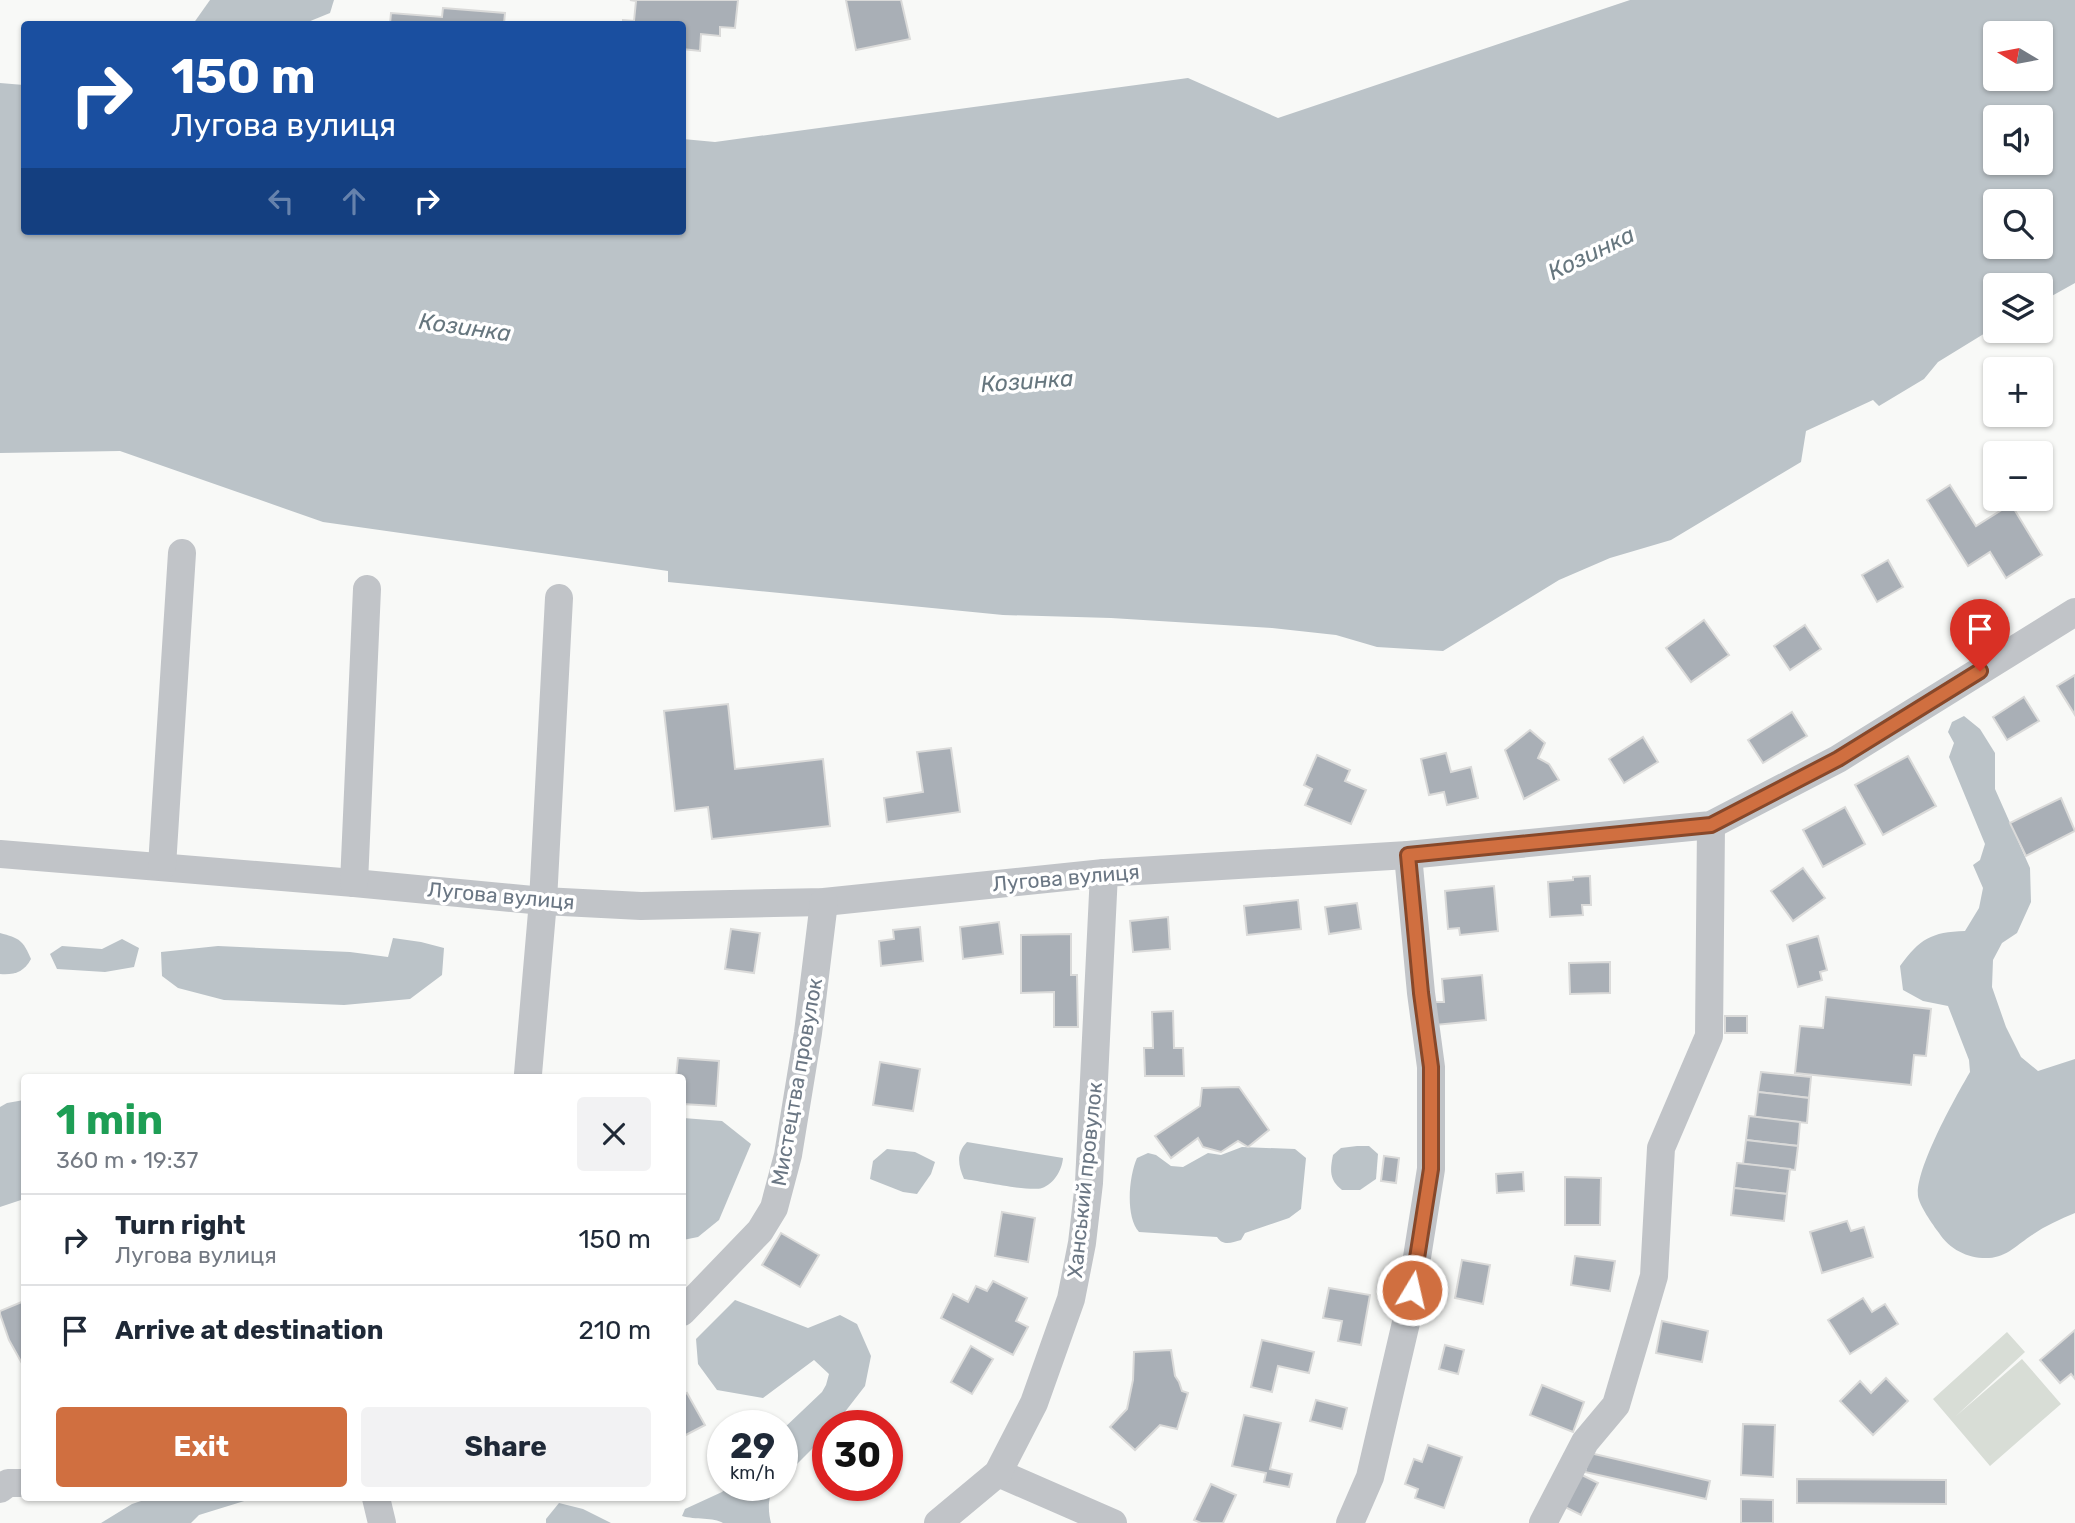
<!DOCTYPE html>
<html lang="en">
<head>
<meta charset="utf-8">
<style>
  body { margin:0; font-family:Rubik,sans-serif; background:#f2f2f3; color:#1f2937; height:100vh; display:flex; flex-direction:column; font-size:26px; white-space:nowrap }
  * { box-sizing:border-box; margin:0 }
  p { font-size:23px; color:#747a83 }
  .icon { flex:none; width:38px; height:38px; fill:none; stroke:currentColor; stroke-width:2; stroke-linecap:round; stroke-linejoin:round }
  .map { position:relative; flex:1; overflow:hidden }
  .side { position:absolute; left:21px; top:1074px; width:665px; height:427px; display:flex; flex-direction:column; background:#fff; border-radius:7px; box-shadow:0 2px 5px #0004 }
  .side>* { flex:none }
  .banner { position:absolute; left:21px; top:21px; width:665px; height:214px; border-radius:7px; box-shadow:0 2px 5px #0004; background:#1a4fa0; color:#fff; overflow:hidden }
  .needle { width:46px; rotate:280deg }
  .tools { position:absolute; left:1983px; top:21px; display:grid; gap:14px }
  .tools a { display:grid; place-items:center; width:70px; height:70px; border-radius:7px; background:#fff; box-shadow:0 2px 5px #0004; font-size:35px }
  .speed { position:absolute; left:707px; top:1410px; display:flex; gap:14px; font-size:35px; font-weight:700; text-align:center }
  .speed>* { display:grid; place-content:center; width:91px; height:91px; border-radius:50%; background:#fff; box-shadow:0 2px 5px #0004; line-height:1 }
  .speed small { font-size:18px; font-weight:400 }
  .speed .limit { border:10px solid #d22; background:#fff; color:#111 }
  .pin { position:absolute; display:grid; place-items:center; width:60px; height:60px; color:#fff; margin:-72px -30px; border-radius:50% 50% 50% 0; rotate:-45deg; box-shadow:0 0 7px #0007 }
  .pin .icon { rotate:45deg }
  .me { position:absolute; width:77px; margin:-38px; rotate:9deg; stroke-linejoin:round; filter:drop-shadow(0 0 5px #0008) }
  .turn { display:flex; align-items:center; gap:24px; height:147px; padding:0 35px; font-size:32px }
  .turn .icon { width:91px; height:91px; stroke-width:2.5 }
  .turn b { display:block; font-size:49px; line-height:60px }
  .lanes { display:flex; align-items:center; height:66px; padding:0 35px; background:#0003; justify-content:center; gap:35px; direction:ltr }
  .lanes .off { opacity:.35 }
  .round { display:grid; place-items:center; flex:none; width:74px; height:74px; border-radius:7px; background:#f2f2f3 }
  .summary { display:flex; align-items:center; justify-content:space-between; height:119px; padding:0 35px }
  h1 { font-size:42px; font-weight:700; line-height:52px; color:#1e9e55 }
  .primary-button { display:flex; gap:14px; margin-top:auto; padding:14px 35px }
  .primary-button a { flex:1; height:80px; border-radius:7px; background:#d06f40; color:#fff; font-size:28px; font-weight:700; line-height:80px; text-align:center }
  .primary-button a+a { background:#f2f2f3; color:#1f2937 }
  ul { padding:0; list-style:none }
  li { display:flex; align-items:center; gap:21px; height:91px; padding:0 35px; border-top:2px solid #e0e1e3 }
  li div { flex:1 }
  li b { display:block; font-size:26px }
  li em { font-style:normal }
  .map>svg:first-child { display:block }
  .green { fill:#d8ddd6 }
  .water { fill:#bbc3c8; fill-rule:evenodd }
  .building { fill:#a9afb6; stroke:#dadad9; stroke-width:2 }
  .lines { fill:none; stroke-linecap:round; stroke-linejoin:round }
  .minor { stroke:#c1c4c8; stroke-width:28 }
  .route-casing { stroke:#87482a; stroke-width:18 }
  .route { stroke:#d06f40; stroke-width:12 }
  .labels { text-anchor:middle; stroke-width:7; stroke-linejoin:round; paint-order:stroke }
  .street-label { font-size:21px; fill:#6b7784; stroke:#fff }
  .water-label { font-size:23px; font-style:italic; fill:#67777f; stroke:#fff }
</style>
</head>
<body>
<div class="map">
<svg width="2075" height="1523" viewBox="0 0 2075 1523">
  <rect width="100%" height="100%" fill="#f8f9f7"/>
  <polygon class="green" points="2007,1332 2025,1352 1956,1416 2022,1359 2061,1404 1990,1466 1933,1399"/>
  <g class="water">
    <polygon points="210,0 334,0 330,13 303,24 193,24"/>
    <path d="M 1630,0 L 2075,0 L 2075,283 L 2041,302 L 2040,285 L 1995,285 L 1995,327 L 1938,362 L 1924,379 L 1879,406 L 1873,400 L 1806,431 L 1801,462 L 1671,540 L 1610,558 L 1559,580 L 1443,651 L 1377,647 L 1336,635 L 1272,628 L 1111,618 L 1003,615 L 668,582 L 668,571 L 323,522 L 120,451 L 0,453 L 0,83 L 24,85 L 24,231 L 682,231 L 683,139 L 715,142 L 1188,78 L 1278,118 ZM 1995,33 L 2040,33 L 2040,79 L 1995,79 ZM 2040,117 L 2040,163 L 1995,163 L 1995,117 ZM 2040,201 L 2040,247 L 1995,247 L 1995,201 Z"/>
    <path d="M 1964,716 L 1980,729 L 1995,753 L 1995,789 L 2030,868 L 2031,902 L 2017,933 L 2002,943 L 1993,960 L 1992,987 L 2006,1027 L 2021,1057 L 2038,1071 L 2075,1059 L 2075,1213 C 2060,1219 2045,1226 2032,1235 C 2018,1244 2007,1257 1989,1258 C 1969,1259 1950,1250 1939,1233 C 1933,1225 1919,1205 1918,1196 C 1915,1169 1956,1096 1970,1072 L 1969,1060 L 1948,1006 L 1923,1001 L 1903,990 L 1900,966 C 1920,939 1931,932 1965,931 L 1979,908 L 1983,888 L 1973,865 L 1980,860 L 1985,844 L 1949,757 L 1954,743 L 1948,732 L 1952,722 Z"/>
    <path d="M 0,933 C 19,938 23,940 31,959 C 24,972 15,975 0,974 Z"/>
    <polygon points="393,938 421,942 444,948 442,975 410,999 344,1005 224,1000 178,988 162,976 161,952 218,946 350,952 388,957"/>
    <polygon points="122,939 139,948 134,967 105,972 57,969 50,954 62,946 102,949"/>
    <polygon points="24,1100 24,1199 0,1207 0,1107 7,1103"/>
    <polygon points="683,1118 722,1121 751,1144 719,1220 698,1237 683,1240"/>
    <path d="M 967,1142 L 1063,1158 C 1062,1170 1054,1184 1042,1188 C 1030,1192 980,1181 964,1179 C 958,1165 956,1153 967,1142 Z"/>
    <path d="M 1357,1146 L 1369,1146 L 1378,1154 L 1376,1179 L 1360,1190 L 1342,1190 C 1329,1180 1330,1170 1333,1155 L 1341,1148 Z"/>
    <path d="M 1242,1147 L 1295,1149 L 1306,1158 L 1301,1209 L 1289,1218 L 1245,1233 L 1241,1240 C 1231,1243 1223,1246 1217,1237 L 1139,1232 C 1125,1216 1129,1176 1137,1158 L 1148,1153 L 1156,1155 L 1171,1166 L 1183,1167 L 1208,1153 L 1221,1155 Z"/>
    <polygon points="887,1149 915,1152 935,1162 931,1174 917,1194 903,1192 870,1179 873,1161"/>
    <polygon points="735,1300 808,1328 840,1315 857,1324 871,1356 865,1386 834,1426 828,1426 828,1433 782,1479 782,1430 822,1392 826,1385 829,1374 814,1360 763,1398 717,1390 698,1364 696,1339"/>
    <path d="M 728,1486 L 776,1486 C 767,1495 768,1512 771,1523 L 723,1523 C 714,1517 695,1520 682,1516 L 685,1509 L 722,1492 Z"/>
    <polygon points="150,1498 254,1498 199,1515 191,1523 101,1523 132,1504"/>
    <polygon points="559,1503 583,1509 611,1523 546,1523 546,1519"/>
  </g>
  <g class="building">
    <polygon points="630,0 738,0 735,28 720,27 720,36 701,34 700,51 682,49 682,24 623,24 623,20 634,21 636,1"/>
    <polygon points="846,0 901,0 910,39 856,50"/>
    <polygon points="443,8 505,13 504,24 390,24 391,13 442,17"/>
    <polygon points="1950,485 1976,526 2011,504 2042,555 2006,578 1990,552 1968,566 1927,500"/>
    <polygon points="1888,560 1903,587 1877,602 1862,575"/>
    <polygon points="1704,620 1729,655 1691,682 1666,648"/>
    <polygon points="1805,625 1821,649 1790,670 1774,646"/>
    <polygon points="2075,675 2075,715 2057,686"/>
    <polygon points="2024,697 2039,721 2007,740 1993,717"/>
    <polygon points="728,704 735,769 823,759 830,826 712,839 708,807 675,811 664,711"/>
    <polygon points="1792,712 1807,736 1763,763 1748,740"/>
    <polygon points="1530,730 1545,743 1538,758 1549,764 1559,780 1524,799 1505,750"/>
    <polygon points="1643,737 1658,762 1624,783 1609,759"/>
    <polygon points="951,748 960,812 887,822 884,798 923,792 917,752"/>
    <polygon points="1446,753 1451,772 1471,767 1478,798 1447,805 1444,792 1429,795 1421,759"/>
    <polygon points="1317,755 1350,770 1345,781 1366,790 1351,824 1305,805 1312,789 1304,785"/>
    <polygon points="1908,756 1936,806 1883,835 1855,785"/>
    <polygon points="2061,798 2075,831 2026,856 2010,823"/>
    <polygon points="1845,807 1865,844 1823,867 1803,830"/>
    <polygon points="1803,868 1825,898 1793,921 1771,891"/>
    <polygon points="1590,876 1591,905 1582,905 1583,915 1550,917 1548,882 1573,880 1573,877"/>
    <polygon points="1494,886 1498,931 1460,935 1459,928 1448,929 1445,891"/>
    <polygon points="1298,900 1301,929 1247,935 1244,906"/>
    <polygon points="1357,903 1361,929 1329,934 1325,907"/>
    <polygon points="1168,917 1170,949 1133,952 1130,921"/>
    <polygon points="999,922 1003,954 963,959 960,927"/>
    <polygon points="920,927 923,961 881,966 879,941 894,939 893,930"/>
    <polygon points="731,929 760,933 754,973 725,969"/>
    <polygon points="1071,934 1071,975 1077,975 1078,1027 1054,1027 1054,992 1021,993 1021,935"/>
    <polygon points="1818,936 1827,970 1820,972 1822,980 1798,987 1787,945"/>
    <polygon points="1610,962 1610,993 1570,994 1569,963"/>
    <polygon points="1482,975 1486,1020 1435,1025 1433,1002 1444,1002 1442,979"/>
    <polygon points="1826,997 1931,1009 1926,1056 1914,1055 1911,1085 1795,1073 1800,1026 1823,1028"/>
    <polygon points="1173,1011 1174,1048 1183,1048 1184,1076 1145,1076 1144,1048 1153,1048 1152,1012"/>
    <rect x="1725" y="1016" width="22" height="17"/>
    <polygon points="678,1058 719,1061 716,1106 682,1104 682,1078 676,1078"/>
    <polygon points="880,1062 920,1069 913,1111 873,1105"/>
    <polygon points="1761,1072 1811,1077 1809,1098 1758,1092"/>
    <polygon points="1239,1087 1269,1130 1248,1147 1238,1141 1221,1152 1203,1147 1198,1138 1171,1158 1155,1136 1200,1106 1202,1088"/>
    <polygon points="1758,1092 1809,1098 1807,1123 1755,1117"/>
    <polygon points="1749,1116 1800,1122 1798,1146 1746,1140"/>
    <polygon points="1746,1140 1798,1146 1795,1170 1743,1164"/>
    <polygon points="1384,1156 1399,1158 1396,1183 1381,1181"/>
    <polygon points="1737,1163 1790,1169 1787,1194 1734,1188"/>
    <polygon points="1523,1172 1524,1191 1497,1193 1496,1174"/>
    <polygon points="1565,1177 1601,1178 1600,1225 1565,1225"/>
    <polygon points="1734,1188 1787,1194 1784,1221 1731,1215"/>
    <polygon points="1002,1212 1035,1218 1028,1262 995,1256"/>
    <polygon points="1847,1221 1851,1231 1864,1227 1873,1257 1822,1273 1810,1232"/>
    <polygon points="781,1233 819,1255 800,1287 762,1265"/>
    <polygon points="1575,1256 1615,1261 1610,1291 1571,1285"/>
    <polygon points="1462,1260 1490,1265 1483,1304 1455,1298"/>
    <polygon points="993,1281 1027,1298 1016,1321 1028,1327 1013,1355 941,1318 953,1294 968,1302 976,1286 987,1291"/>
    <polygon points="1329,1288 1370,1295 1361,1345 1338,1341 1342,1321 1323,1318"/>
    <polygon points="1863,1298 1872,1312 1885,1304 1898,1324 1850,1354 1828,1320"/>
    <polygon points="24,1301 24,1367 9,1340 0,1314 0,1311"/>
    <polygon points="1662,1321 1708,1331 1702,1362 1656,1353"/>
    <polygon points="2075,1330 2075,1379 2071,1374 2060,1383 2040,1360"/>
    <polygon points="1262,1340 1314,1352 1309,1373 1278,1366 1272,1392 1251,1387"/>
    <polygon points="1445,1345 1464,1350 1458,1374 1439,1369"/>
    <polygon points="971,1346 993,1359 972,1394 951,1382"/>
    <polygon points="1171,1350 1175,1376 1179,1382 1182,1391 1188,1393 1177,1429 1160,1425 1135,1450 1110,1427 1127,1409 1133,1380 1134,1352"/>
    <polygon points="1886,1378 1908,1401 1873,1435 1840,1401 1860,1381 1871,1393"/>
    <polygon points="1542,1385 1584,1402 1573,1432 1530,1415"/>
    <polygon points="687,1393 705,1425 682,1437 682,1396"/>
    <polygon points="1316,1400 1347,1408 1342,1429 1310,1421"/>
    <polygon points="1244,1415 1281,1423 1270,1469 1292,1474 1289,1487 1264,1482 1266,1473 1232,1466"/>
    <polygon points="1743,1424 1775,1425 1773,1477 1741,1475"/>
    <polygon points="1428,1445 1462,1457 1444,1508 1415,1498 1418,1489 1405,1484 1414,1459 1422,1462"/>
    <polygon points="1590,1453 1710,1481 1706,1499 1585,1472"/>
    <polygon points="1580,1474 1598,1483 1581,1515 1563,1506"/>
    <polygon points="1797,1479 1946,1480 1946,1504 1797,1503"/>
    <polygon points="1211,1484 1236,1495 1223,1523 1201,1523 1194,1520"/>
    <polygon points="1741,1499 1773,1500 1773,1523 1741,1523"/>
  </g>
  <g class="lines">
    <g class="minor">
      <polyline points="0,854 354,883 543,901 641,906 824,902 1104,873 1408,855 1711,825 1838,759 2075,612"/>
      <polyline points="162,866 182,553"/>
      <polyline points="354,883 367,589"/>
      <polyline points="528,1074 543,901 559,598"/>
      <polyline points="682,1312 760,1231 774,1208 788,1155 808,1033 824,902"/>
      <polyline points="998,1473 1113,1523"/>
      <polyline points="0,1489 8,1483 24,1483"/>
      <polyline points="376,1498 382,1523"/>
      <polyline points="938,1523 998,1473 1034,1403 1071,1299 1082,1243 1089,1183 1104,873"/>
      <polyline points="1350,1523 1370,1477 1408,1314 1431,1169 1431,1067 1421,993 1408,855"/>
      <polyline points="1543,1523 1585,1442 1616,1405 1654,1276 1661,1148 1709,1036 1711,825"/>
    </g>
  </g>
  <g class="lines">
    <defs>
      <polyline id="route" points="1412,1290 1431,1169 1431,1067 1421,993 1408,855 1711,825 1838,759 1980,671"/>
    </defs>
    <use href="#route" class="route-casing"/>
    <use href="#route" class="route"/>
  </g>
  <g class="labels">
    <g class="street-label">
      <text transform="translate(1066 878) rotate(-5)" y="7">Лугова вулиця</text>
      <text transform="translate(501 896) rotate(5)" y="7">Лугова вулиця</text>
      <text transform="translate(797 1082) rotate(-80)" y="7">Мистецтва провулок</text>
      <text transform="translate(1085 1180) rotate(-84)" y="7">Ханський провулок</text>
    </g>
    <g class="water-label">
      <text transform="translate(1591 253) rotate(-26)" y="8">Козинка</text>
      <text transform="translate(465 327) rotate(8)" y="8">Козинка</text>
      <text transform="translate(1027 381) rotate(-4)" y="8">Козинка</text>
    </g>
  </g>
</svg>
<div class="tools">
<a><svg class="needle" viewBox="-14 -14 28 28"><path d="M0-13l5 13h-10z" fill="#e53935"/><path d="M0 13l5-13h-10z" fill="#747a83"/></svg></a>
<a><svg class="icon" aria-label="sound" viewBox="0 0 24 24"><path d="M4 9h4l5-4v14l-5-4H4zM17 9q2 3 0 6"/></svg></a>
<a><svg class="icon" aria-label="search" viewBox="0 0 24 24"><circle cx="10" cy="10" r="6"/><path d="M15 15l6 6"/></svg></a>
<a><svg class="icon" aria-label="layers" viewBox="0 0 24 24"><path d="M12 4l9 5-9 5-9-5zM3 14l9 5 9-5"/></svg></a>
<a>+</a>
<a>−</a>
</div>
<div class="speed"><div>29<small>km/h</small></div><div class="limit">30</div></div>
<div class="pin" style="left:1980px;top:671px;background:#d93025"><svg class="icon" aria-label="arrive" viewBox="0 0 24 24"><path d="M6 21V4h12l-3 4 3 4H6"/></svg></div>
<svg class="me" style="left:1412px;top:1290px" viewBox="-20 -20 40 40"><circle r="17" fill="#d06f40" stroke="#fff" stroke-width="3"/><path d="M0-11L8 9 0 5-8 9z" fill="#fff"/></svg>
<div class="banner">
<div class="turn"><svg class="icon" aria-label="right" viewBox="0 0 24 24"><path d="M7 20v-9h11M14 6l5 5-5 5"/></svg><div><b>150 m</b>Лугова вулиця</div></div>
<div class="lanes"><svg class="icon off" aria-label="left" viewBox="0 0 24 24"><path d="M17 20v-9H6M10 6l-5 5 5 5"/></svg><svg class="icon off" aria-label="ahead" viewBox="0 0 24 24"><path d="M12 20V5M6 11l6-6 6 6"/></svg><svg class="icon" aria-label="right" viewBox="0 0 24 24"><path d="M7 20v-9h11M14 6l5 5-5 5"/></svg></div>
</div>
<section class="side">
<div class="summary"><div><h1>1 min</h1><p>360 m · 19:37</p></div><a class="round"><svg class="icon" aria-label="close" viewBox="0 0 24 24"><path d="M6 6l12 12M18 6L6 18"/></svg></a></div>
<ul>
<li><svg class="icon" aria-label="right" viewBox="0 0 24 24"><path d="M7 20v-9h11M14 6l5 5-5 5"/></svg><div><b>Turn right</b><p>Лугова вулиця</p></div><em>150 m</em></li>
<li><svg class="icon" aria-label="arrive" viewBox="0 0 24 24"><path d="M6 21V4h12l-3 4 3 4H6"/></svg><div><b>Arrive at destination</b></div><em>210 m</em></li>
</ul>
<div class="primary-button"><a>Exit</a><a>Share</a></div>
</section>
</div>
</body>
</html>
